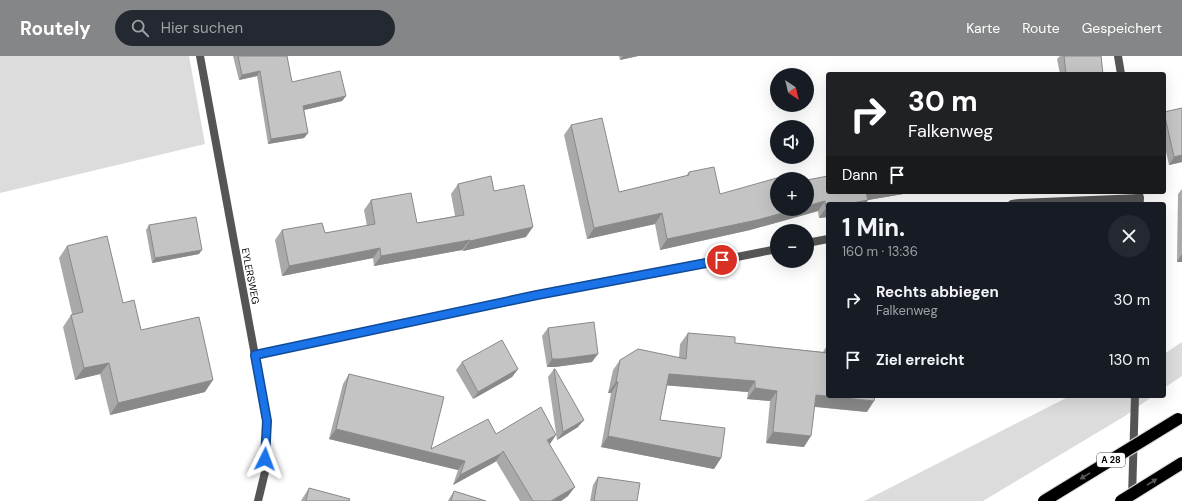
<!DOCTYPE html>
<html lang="de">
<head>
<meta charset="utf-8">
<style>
  body { margin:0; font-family:"DM Sans",sans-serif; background:#242831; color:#f1f3f6; height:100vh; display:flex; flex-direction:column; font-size:15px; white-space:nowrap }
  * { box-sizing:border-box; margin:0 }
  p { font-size:13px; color:#9ea1a6 }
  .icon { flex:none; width:22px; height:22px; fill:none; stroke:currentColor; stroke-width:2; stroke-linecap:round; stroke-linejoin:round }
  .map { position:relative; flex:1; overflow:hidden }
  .drawer { position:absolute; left:826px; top:146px; width:340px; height:196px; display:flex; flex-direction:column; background:#171b24; border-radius:4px; box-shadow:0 4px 16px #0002 }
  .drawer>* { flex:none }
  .banner { position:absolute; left:826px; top:16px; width:340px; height:122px; border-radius:4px; box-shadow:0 4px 16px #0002; background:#202124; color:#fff; overflow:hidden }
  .needle { width:26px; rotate:145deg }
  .fabs { position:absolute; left:770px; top:12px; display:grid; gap:8px }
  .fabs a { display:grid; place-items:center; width:44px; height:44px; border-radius:50%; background:#171b24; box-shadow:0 4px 16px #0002; font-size:20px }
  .pin { position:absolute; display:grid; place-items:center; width:34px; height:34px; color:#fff; margin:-17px; border:2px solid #fff; border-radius:50%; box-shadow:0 1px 4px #0007 }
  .me { position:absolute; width:44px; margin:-22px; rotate:3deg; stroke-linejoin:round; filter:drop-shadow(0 0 3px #0008) }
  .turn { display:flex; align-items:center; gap:14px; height:84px; padding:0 16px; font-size:18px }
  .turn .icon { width:52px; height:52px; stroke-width:2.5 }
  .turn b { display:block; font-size:28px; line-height:34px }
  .then { display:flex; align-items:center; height:38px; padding:0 16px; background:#0003; gap:8px; font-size:15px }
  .round { display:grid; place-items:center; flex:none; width:42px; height:42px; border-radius:21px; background:#242831 }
  .summary { display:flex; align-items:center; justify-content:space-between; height:68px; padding:0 16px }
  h1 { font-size:24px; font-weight:700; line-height:30px }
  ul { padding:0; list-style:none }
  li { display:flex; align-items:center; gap:12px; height:60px; padding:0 16px }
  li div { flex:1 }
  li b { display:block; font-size:15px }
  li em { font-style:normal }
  header { display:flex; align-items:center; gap:24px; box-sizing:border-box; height:56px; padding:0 20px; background:#858687; color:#fff }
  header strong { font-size:19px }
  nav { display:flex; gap:22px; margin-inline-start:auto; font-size:14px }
  .search { width:280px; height:36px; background:#242831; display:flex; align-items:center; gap:10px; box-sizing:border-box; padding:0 14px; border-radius:22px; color:#9ea1a6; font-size:15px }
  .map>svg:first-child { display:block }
  .green { fill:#dcdcdc }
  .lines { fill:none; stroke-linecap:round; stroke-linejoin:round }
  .street { stroke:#555; stroke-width:8 }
  .highway-bridge-casing { stroke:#dbdbdb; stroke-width:14; stroke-linecap:butt }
  .highway-bridge { stroke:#000; stroke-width:12 }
  .wall { fill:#a9a9a9 }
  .shaded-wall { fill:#898989 }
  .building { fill:#c4c4c4; stroke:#898989 }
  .oneway { fill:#595959 }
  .route-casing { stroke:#114b97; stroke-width:10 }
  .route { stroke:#1a73e8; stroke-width:7 }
  .labels { text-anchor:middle; stroke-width:3.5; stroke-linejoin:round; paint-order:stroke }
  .shield { fill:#fff; stroke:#4c4c4c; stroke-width:1 }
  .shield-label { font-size:9px; font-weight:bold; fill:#000 }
  .street-label { font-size:10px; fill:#000; stroke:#fff }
</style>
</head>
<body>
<header>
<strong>Routely</strong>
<div class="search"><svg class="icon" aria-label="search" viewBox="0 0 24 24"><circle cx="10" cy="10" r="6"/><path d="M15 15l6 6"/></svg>Hier suchen</div>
<nav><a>Karte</a><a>Route</a><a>Gespeichert</a></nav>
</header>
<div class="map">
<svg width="1182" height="445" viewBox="0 0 1182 445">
  <rect width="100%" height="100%" fill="#fff"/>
  <g class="green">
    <polygon points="0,0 189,0 205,88 0,137"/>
    <polygon points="1182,286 1182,320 1164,332 1164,298"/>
    <polygon points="1070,340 1153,340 1125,360 983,445 864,445"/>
  </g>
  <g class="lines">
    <g class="street">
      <polyline points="200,0 267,365 265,416 258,445"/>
      <polyline points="1118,0 1121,18"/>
      <polyline points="1139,136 1140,148"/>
      <polyline points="1012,148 1019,147 1140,142"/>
      <polyline points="807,187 828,183"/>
      <polyline points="255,299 537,239 666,215 777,193"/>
      <polyline points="1132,441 1135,340"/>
    </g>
    <defs>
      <g id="highway-bridge">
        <polyline points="1044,445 1178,363"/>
        <polyline points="1121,445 1182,407"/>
      </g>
    </defs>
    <use href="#highway-bridge" class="highway-bridge-casing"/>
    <use href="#highway-bridge" class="highway-bridge"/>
  </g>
  <g class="wall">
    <polygon points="233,0 287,0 292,26 346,40 342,45 304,54 308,77 304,82 268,88 257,20 239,24"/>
    <polygon points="619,0 638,0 620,4"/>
    <polygon points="1060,0 1101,0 1103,18 1060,18 1057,3"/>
    <polygon points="1164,56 1182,106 1169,109 1164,87"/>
    <polygon points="571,69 619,136 686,120 689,116 720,138 777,153 828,136 915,136 868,144 865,148 828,148 828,161 819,162 818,155 750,174 660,194 655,168 587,183 564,79"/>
    <polygon points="458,128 494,135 526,181 463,195 462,194 374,210 373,202 282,220 275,184 282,174 325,177 367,170 364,154 371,144 417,167 455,160 451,138"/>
    <polygon points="1182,133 1182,206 1177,206 1178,138"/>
    <polygon points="149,169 199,198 152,207 146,174"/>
    <polygon points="67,190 123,247 141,274 205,336 110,359 100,318 75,324 63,271 71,259 72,258 59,202"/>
    <polygon points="548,272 592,306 555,311 547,311 542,280"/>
    <polygon points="688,277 735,287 823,296 828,288 828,340 867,356 815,351 804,391 766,387 770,345 747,343 748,336 667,329 660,364 721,402 714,413 601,391 611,337 608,337 613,314 620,304 679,301 680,288"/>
    <polygon points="462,306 518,313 512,321 473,343 456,314"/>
    <polygon points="554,313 578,371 557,384 548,321"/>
    <polygon points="349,318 431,393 496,378 550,388 568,440 561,445 520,445 496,405 495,406 453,429 458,414 329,383 343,328"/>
    <polygon points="598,421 637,445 590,445 593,429"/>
    <polygon points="309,432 349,445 301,445 302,443"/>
    <polygon points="454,435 486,445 448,445 449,443"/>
  </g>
  <g class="shaded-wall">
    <polygon points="623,0 638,0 620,4"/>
    <polygon points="260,15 257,20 239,24 242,19"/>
    <polygon points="346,40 342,45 300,55 303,50"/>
    <polygon points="308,77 304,82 268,88 271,83"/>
    <polygon points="1182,99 1182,106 1169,109 1174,101"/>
    <polygon points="866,136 915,136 868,144 865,148 848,148"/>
    <polygon points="825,145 818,155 750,174 660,194 667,183 797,153 807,153 807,150"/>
    <polygon points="826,152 828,152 828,161 819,162"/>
    <polygon points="662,157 655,168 587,183 594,172"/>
    <polygon points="533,171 526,181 463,195 470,185"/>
    <polygon points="470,184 462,194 374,210 381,200"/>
    <polygon points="380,192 373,202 282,220 289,210"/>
    <polygon points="202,194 199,198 152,207 155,202"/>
    <polygon points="1182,198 1182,206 1177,206"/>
    <polygon points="598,298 592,306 555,311 547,311 552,303"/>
    <polygon points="109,307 100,318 75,324 84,312"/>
    <polygon points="518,313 512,321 473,343 478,336"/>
    <polygon points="669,318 755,325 748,336 661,329"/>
    <polygon points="213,324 205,336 110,359 118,347"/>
    <polygon points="616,326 618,326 611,337 608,337"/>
    <polygon points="755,332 777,335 770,345 747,343"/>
    <polygon points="816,339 874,345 867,356 808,350"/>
    <polygon points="584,364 578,371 557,384 563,376"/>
    <polygon points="336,373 465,405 458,414 329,383"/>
    <polygon points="773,376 811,380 804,391 766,387"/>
    <polygon points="556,379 550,388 547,384"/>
    <polygon points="608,380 721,402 714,413 601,391"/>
    <polygon points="502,397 495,406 453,429 460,419"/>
    <polygon points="575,431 568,440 561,445 551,445"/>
  </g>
  <g class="building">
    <polygon points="238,0 287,0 292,26 340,15 346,40 303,50 308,77 271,83 260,15 242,19"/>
    <polygon points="1064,0 1101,0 1103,18 1066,18"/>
    <polygon points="1182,52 1182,99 1174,101 1164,56"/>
    <polygon points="602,62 619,136 689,119 689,116 714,111 720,138 784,120 785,123 777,123 777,153 797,153 757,164 667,183 662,157 594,172 571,69"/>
    <polygon points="491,120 494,135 524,129 533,171 470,185 470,184 381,200 380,192 289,210 282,174 322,167 325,177 375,168 371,144 411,137 417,167 464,159 458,128"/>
    <polygon points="828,120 828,136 866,136 868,144 848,148 828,148 828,152 826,152 825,145 807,150 807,124"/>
    <polygon points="196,161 202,194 155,202 149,169"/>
    <polygon points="107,180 123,247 134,244 141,274 199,261 213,324 118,347 109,307 84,312 71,259 83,256 67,190"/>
    <polygon points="594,266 598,298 561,303 552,303 548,272"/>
    <polygon points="688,277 735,281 735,287 828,297 828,293 828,340 875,340 874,345 816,339 811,380 773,376 777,335 755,332 755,325 669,318 660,364 725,372 721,402 608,380 618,326 616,326 620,304 638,293 686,303"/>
    <polygon points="502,284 518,313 478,336 462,306"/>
    <polygon points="554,313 555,313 584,364 563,376"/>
    <polygon points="349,318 444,341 431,393 488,363 496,378 541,351 556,379 547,384 575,431 551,445 533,445 503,395 502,397 460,419 465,405 336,373"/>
    <polygon points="598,421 640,427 637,445 594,445"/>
    <polygon points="309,432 350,443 349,445 306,445"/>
    <polygon points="454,435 486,445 451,445"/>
  </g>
  <defs><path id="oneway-solid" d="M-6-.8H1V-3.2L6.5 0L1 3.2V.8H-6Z"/></defs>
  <g class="oneway">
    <use href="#oneway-solid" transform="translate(1085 420) rotate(148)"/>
    <use href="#oneway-solid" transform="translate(1152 426) rotate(-32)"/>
  </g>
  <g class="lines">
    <defs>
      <polyline id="route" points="265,403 267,365 255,299 537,239 722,204"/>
    </defs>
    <use href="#route" class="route-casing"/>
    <use href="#route" class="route"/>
  </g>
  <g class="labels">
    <rect class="shield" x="1097" y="397" width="28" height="14" rx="3"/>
    <g class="shield-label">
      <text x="1111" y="407">A 28</text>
    </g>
    <g class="street-label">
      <text transform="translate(251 220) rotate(79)" y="4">EYLERSWEG</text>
    </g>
  </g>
</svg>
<div class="fabs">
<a><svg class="needle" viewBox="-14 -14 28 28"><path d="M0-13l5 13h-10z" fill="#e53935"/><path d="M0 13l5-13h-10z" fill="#9ea1a6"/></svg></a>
<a><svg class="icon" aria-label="sound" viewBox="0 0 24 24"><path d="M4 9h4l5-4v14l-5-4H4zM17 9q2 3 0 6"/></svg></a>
<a>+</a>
<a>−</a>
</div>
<div class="pin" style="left:722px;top:204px;background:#d93025"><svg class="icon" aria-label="arrive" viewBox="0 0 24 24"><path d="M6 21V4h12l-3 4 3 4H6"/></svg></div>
<svg class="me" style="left:265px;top:403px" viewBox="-20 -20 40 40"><path d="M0-17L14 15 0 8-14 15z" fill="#1a73e8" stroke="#fff" stroke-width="4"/></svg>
<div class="banner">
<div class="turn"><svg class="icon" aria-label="right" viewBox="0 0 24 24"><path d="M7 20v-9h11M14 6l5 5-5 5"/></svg><div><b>30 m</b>Falkenweg</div></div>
<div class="then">Dann<svg class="icon" aria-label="arrive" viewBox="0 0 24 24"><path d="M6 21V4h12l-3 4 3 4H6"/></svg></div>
</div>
<section class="drawer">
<div class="summary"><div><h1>1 Min.</h1><p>160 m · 13:36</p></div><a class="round"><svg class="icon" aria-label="close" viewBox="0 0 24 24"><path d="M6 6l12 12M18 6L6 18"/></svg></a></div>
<ul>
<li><svg class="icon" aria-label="right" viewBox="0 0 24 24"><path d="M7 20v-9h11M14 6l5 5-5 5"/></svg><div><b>Rechts abbiegen</b><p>Falkenweg</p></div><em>30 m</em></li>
<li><svg class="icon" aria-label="arrive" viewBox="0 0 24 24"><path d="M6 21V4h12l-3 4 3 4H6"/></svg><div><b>Ziel erreicht</b></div><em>130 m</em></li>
</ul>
</section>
</div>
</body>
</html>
